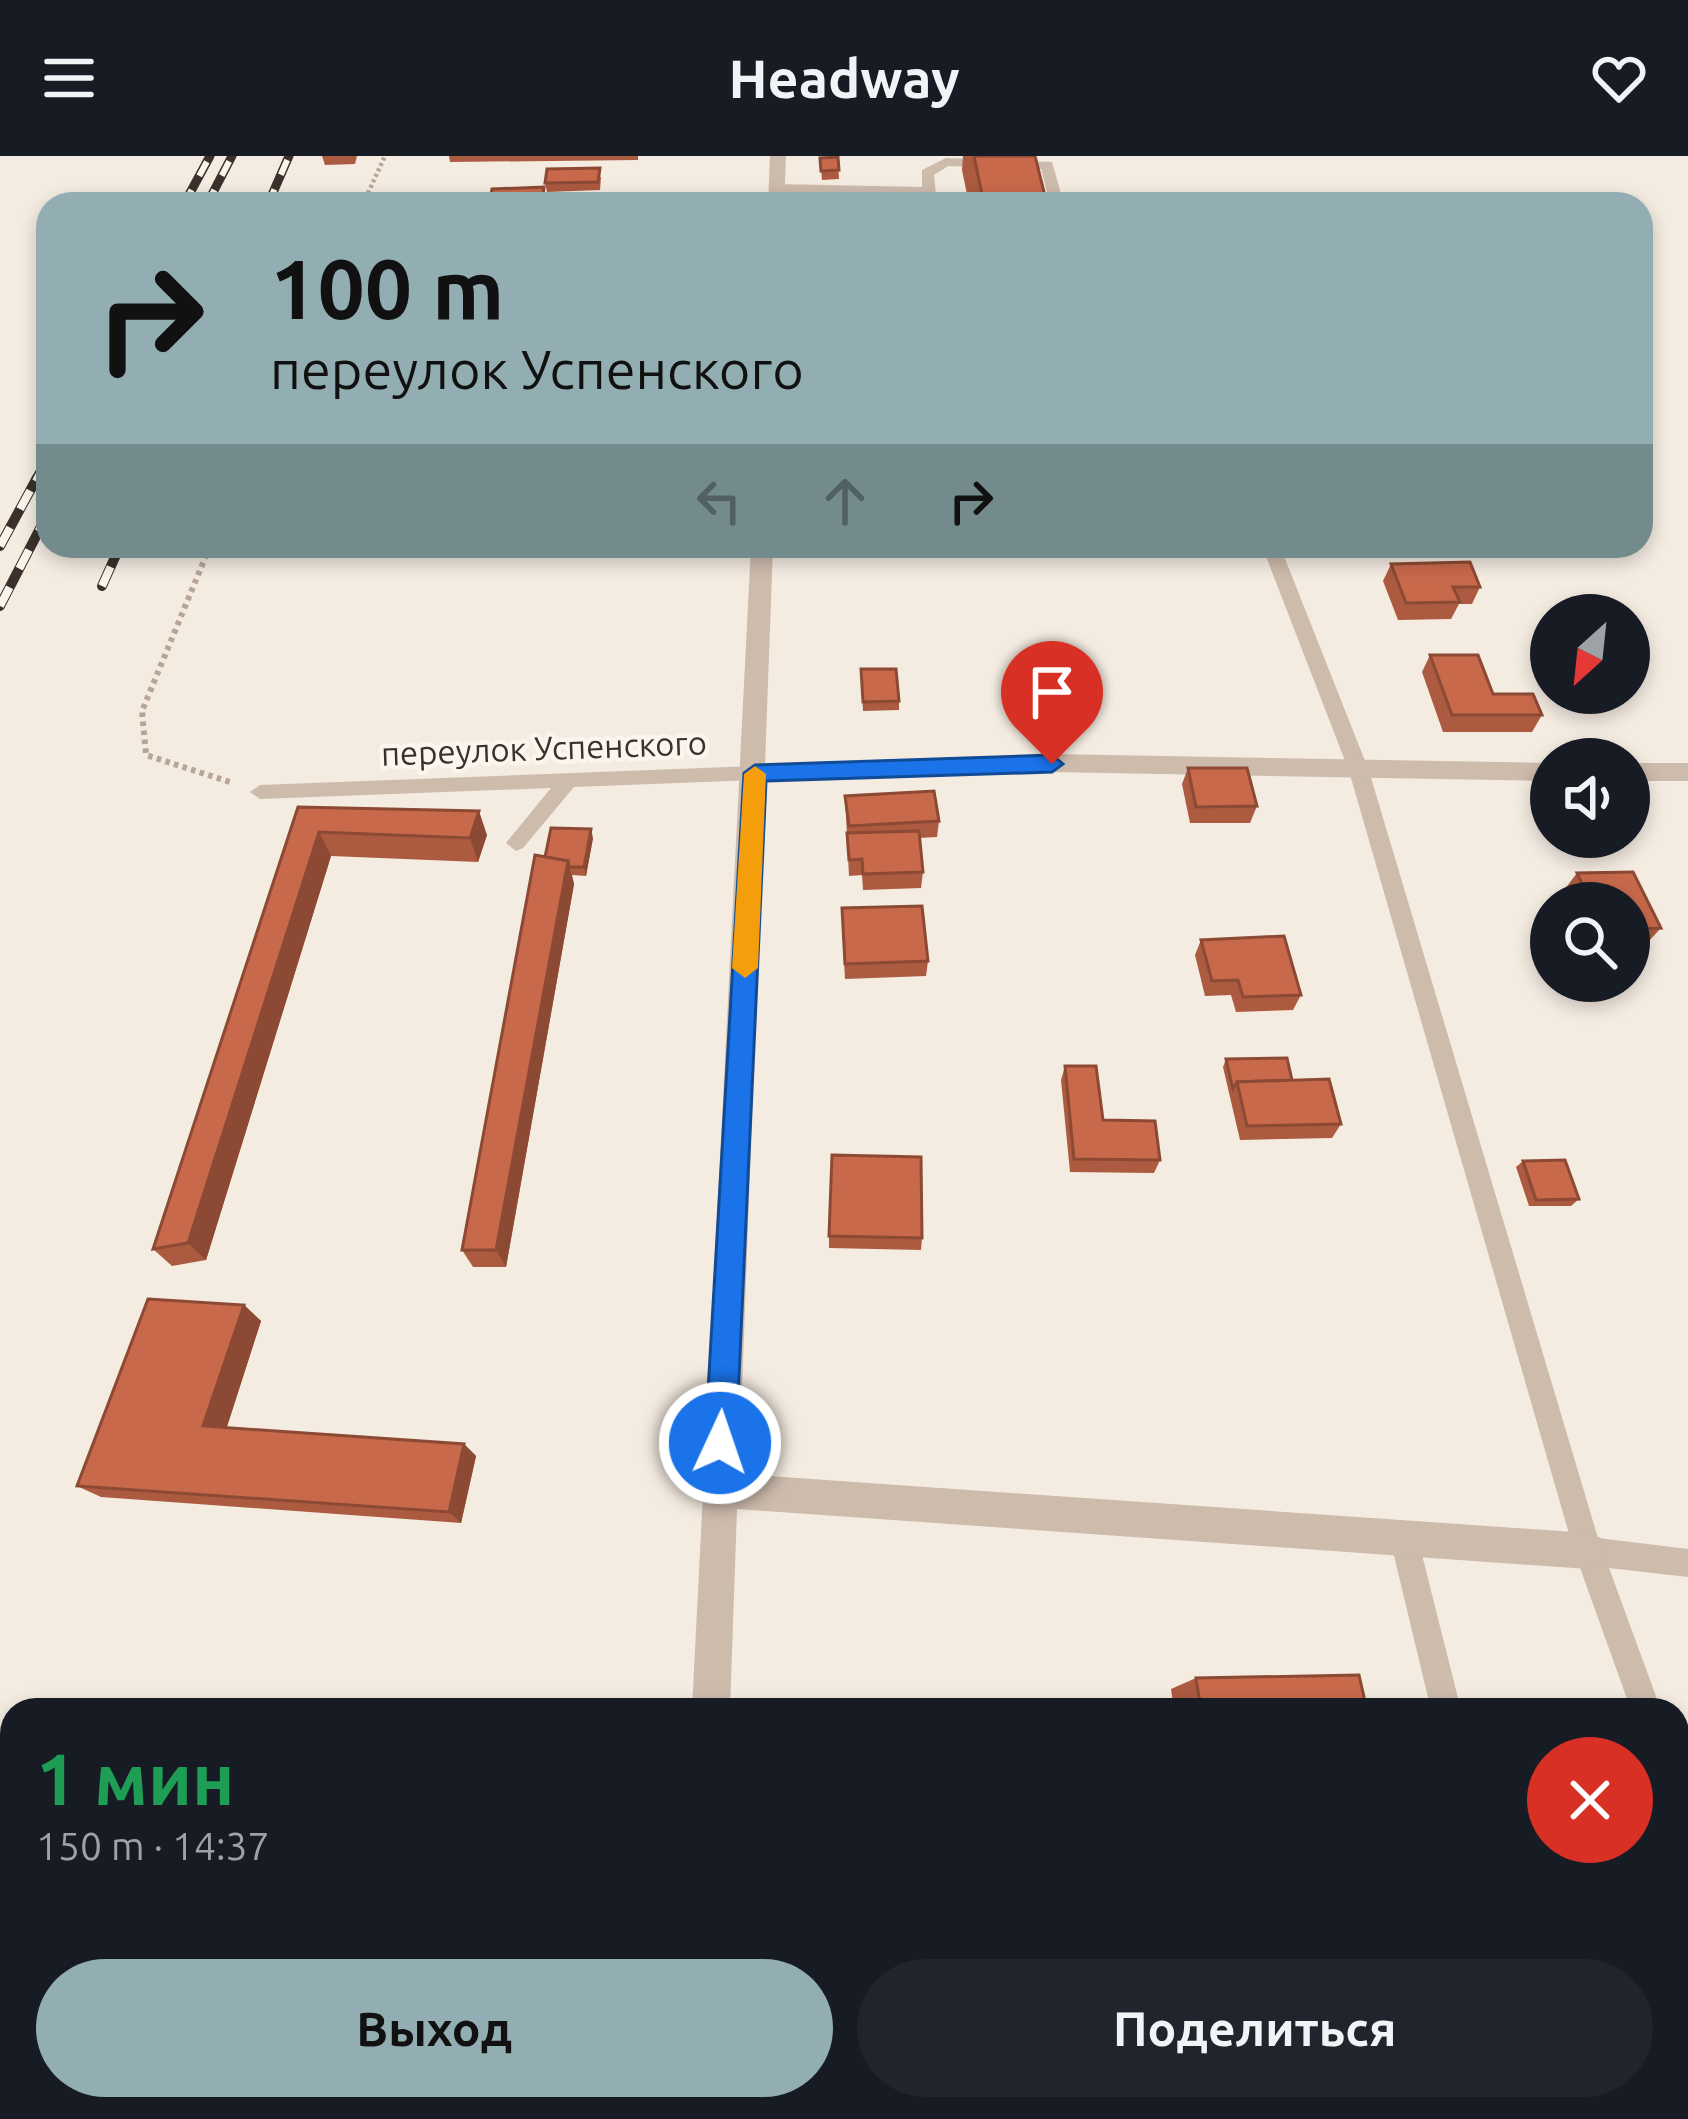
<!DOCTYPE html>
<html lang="ru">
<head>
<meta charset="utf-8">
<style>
  body { margin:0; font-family:Ubuntu,sans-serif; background:#20242c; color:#f1f3f6; height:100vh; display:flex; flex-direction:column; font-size:45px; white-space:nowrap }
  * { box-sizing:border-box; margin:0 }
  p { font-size:39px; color:#9ea1a6 }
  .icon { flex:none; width:66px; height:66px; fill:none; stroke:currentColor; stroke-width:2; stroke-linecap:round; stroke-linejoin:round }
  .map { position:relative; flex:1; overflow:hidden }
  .drawer { position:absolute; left:0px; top:1542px; width:1689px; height:423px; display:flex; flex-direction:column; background:#171b24; border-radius:36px 36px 0 0; box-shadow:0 6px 18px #0003 }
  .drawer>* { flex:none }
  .banner { position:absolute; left:36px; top:36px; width:1617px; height:366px; border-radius:36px; box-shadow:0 6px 18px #0003; background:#92aeb2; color:#111; overflow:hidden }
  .needle { width:78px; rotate:207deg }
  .fabs { position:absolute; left:1530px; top:438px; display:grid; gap:24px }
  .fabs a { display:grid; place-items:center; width:120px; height:120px; border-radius:50%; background:#171b24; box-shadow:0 6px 18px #0003; font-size:60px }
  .pin { position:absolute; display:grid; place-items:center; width:102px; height:102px; color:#fff; margin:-123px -51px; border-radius:50% 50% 50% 0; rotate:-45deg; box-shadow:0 0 12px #0007 }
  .pin .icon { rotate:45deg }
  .me { position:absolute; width:132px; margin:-66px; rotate:3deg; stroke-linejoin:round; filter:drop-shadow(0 0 9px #0008) }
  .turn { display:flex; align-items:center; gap:42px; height:252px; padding:0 36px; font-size:54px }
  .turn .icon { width:156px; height:156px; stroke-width:2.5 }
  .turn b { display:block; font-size:84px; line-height:102px }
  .lanes { display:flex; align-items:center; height:114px; padding:0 36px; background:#0003; justify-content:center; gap:60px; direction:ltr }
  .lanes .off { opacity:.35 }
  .round { display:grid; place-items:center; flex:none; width:126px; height:126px; border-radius:63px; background:#20242c }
  .overview { display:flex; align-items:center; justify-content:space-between; height:204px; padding:0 36px }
  h1 { font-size:72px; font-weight:700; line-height:90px; color:#1e9e55 }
  .action { display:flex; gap:24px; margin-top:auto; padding:24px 36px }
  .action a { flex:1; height:138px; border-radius:72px; background:#92aeb2; color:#111; font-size:48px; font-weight:700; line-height:138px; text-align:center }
  .action a+a { background:#20242c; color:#f1f3f6 }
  header { display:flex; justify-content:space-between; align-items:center; height:156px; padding:0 36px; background:#171b24; font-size:54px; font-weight:700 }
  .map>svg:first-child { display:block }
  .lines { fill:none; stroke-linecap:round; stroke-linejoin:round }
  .path-far1 { stroke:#b9a596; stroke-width:4.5; stroke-dasharray:3 3; stroke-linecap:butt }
  .path { stroke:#b9a596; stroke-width:6; stroke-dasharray:4.5 4.5; stroke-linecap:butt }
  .lane { fill:#cdbbac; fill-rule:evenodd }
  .street { fill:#cdbbac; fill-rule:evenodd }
  .rail-far1-casing { stroke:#3b302b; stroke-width:9 }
  .rail-casing { stroke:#3b302b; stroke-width:10 }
  .rail-far1 { stroke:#fbf5ee; stroke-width:6; stroke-dasharray:16; stroke-linecap:butt }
  .rail { stroke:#fbf5ee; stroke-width:8; stroke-dasharray:21; stroke-linecap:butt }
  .wall { fill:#ac5a40 }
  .shaded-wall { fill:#8c4a34 }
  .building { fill:#c8694b; stroke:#8c4a34; stroke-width:3 }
  .route { fill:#1a73e8; stroke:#114b97; stroke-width:3 }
  .slow { fill:#f59e0b }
  .labels { text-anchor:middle; stroke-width:9; stroke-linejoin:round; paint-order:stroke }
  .street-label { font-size:33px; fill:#3b302b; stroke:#fbf5ee }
</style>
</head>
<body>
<header><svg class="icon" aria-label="menu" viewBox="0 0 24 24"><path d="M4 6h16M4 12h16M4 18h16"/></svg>Headway<svg class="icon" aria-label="heart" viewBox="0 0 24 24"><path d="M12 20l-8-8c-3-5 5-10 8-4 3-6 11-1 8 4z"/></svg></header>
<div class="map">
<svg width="1688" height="1963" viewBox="0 0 1688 1963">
  <rect width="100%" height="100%" fill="#f4ebe1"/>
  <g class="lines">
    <polyline class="path-far1" points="363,48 385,0"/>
    <polyline class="path" points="210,390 142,555 146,599 230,626"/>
    <g class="lane">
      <polygon points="946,2 1052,6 1064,48 1050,48 1041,13 948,10 934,19 937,48 923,48 922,39 777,36 770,32 777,28 922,31 922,14"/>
      <polygon points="1262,390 1280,390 1369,615 1598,1382 1688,1393 1688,1421 1609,1412 1661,1554 1631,1554 1574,1395 1349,615"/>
      <polygon points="755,610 765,617 755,624 574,631 523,692 516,695 506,687 551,632 260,643 250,636 260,629"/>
      <polygon points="1404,1369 1414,1373 1418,1383 1461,1554 1431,1554 1390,1383 1394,1373"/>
      <polygon points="1677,1622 1688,1627 1688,1684 1677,1679"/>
      <polygon points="1527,1953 1563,1953 1566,1963 1530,1963"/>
    </g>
    <g class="street">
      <polygon points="770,0 786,0 784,48 768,48"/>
      <polygon points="751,390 773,390 765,608 1052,598 1551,607 1551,625 1052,616 764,626 739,1318 1588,1377 1601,1382 1606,1395 1601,1408 1588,1413 737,1353 730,1554 692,1554"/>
      <rect x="1629" y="607" width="59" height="18"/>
      <rect x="676" y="1953" width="44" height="10"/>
    </g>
    <defs>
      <g id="rail-far1">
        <polyline points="184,48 210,0"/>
        <polyline points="207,48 232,0"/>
        <polyline points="268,48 289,0"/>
        <polyline points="35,325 48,301"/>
      </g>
      <g id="rail">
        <polyline points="0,390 37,322"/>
        <polyline points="102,430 120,390"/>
        <polyline points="0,450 48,357"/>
      </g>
    </defs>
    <use href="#rail-far1" class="rail-far1-casing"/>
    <use href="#rail" class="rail-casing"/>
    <use href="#rail-far1" class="rail-far1"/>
    <use href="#rail" class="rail"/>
  </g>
  <g class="wall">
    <polygon points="322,0 357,0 355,8 325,9"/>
    <polygon points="449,0 638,0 638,4 450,6"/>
    <polygon points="963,0 974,0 1047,48 969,48 962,14"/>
    <polygon points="838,1 839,23 822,24 820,2"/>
    <polygon points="601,21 600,34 547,36 545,27"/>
    <polygon points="416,390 470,390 468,399 419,399"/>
    <polygon points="1372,390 1429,390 1425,400 1375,399"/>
    <polygon points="1391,408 1480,431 1472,448 1459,448 1451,463 1398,464 1383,425"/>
    <polygon points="1430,499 1493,538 1542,559 1532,576 1443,576 1422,516"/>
    <polygon points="861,513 899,545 899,554 863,555"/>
    <polygon points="1188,612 1257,650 1250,667 1190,667 1182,628"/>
    <polygon points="845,640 939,665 937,681 919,682 923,716 921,732 863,734 862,719 849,720"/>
    <polygon points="298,651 487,679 478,706 331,700 206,1104 172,1110 153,1093"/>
    <polygon points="593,682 586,720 572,719 574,728 506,1111 473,1111 462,1094 545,701"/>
    <polygon points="1633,716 1661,772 1647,787 1629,788 1629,747 1571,747 1565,733 1577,717"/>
    <polygon points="842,768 928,805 926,820 845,823"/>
    <polygon points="1201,784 1301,839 1293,854 1236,856 1231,839 1205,840 1195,799"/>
    <polygon points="1226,903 1292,924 1341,968 1332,982 1240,984 1223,911"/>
    <polygon points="1065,910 1103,964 1160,1004 1154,1017 1070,1016 1061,924"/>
    <polygon points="1523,1005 1579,1043 1571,1050 1529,1050 1516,1011"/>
    <polygon points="829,1080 922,1082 921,1094 829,1092"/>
    <polygon points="244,1149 261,1165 227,1271 464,1288 476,1300 461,1367 101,1341 77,1330"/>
    <polygon points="1196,1522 1367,1554 1174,1554 1171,1533"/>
    <polygon points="1677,1877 1688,1877 1688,1963 1685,1963 1677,1936"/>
    <polygon points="1229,1953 1450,1953 1452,1963 1230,1963"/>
  </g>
  <g class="shaded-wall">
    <polygon points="479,655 487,679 478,706 470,682"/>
    <polygon points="591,673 593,682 586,720 584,711"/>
    <polygon points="319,676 331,700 206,1104 188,1087"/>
    <polygon points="568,705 574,728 506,1111 496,1094"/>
    <polygon points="244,1149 261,1165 223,1282 203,1270"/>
    <polygon points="464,1288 476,1300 461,1367 449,1356"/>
  </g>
  <g class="building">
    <polygon points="974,0 1035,0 1047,48 984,48"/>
    <polygon points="838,1 839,14 821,15 820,2"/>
    <polygon points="600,12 598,26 545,27 547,13"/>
    <polygon points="544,31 542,48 469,48 470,40 491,39 492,33"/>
    <polygon points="1470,406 1480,431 1453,431 1460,446 1406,447 1391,408"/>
    <polygon points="1430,499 1478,499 1493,538 1533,538 1542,559 1452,559"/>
    <polygon points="861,513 896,513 899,545 863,546"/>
    <polygon points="1188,612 1247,612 1257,650 1196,651"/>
    <polygon points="934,635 939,665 849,670 845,640"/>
    <polygon points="298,651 479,655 470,682 319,676 188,1087 153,1093"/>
    <polygon points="551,672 591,673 584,711 569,711 568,705 545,701"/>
    <polygon points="919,675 923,716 863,718 862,703 849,704 847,677"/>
    <polygon points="535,699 568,705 496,1094 462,1094"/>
    <polygon points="1633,716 1661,772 1629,773 1629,747 1591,747 1577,717"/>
    <polygon points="922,750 928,805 845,808 842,752"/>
    <polygon points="1284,780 1301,839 1243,841 1238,824 1212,825 1201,784"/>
    <polygon points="1287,902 1292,924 1237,926 1233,933 1226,903"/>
    <polygon points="1065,910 1096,910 1103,964 1155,965 1160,1004 1074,1003"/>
    <polygon points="1329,923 1341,968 1247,970 1237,926"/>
    <polygon points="832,999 921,1001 922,1082 829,1080"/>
    <polygon points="1565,1004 1579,1043 1536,1044 1523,1005"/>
    <polygon points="148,1143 244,1149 203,1270 464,1288 449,1356 77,1330"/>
    <polygon points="1359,1519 1367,1554 1201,1554 1196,1522"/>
    <polygon points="1688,1882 1688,1901 1682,1883"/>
    <polygon points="1260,1953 1450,1953 1452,1963 1261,1963"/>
  </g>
  <polygon class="route" points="1052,599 1063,608 1052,616 766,625 736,1287 731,1298 720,1302 709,1298 705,1287 744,617 755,609"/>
  <polygon class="slow" points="755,610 766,618 758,812 745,822 732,812 744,618"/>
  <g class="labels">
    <g class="street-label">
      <text transform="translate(544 592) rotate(-2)" y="12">переулок Успенского</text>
    </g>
  </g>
</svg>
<div class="fabs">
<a><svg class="needle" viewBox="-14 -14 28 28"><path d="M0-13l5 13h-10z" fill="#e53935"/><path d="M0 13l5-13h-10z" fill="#9ea1a6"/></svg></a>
<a><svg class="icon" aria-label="sound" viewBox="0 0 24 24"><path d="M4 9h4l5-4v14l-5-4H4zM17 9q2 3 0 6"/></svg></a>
<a><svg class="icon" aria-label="search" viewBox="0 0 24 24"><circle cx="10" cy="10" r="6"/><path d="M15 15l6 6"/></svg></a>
</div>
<div class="pin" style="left:1052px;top:608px;background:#d93025"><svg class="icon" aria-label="arrive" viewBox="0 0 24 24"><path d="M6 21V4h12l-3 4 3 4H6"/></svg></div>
<svg class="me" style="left:720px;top:1287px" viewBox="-20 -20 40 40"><circle r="17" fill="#1a73e8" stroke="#fff" stroke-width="3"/><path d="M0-11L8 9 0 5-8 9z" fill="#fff"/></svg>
<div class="banner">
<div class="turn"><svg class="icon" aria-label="right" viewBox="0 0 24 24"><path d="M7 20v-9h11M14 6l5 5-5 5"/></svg><div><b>100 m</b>переулок Успенского</div></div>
<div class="lanes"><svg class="icon off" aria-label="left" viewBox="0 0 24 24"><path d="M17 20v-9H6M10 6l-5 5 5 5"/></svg><svg class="icon off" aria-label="ahead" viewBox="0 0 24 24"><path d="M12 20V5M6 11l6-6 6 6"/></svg><svg class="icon" aria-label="right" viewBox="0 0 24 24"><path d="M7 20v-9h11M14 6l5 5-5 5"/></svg></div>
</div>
<section class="drawer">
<div class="overview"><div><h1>1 мин</h1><p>150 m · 14:37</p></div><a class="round" style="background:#d93025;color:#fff"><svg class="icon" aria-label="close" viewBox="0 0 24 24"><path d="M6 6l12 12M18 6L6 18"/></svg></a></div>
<div class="action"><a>Выход</a><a>Поделиться</a></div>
</section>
</div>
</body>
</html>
